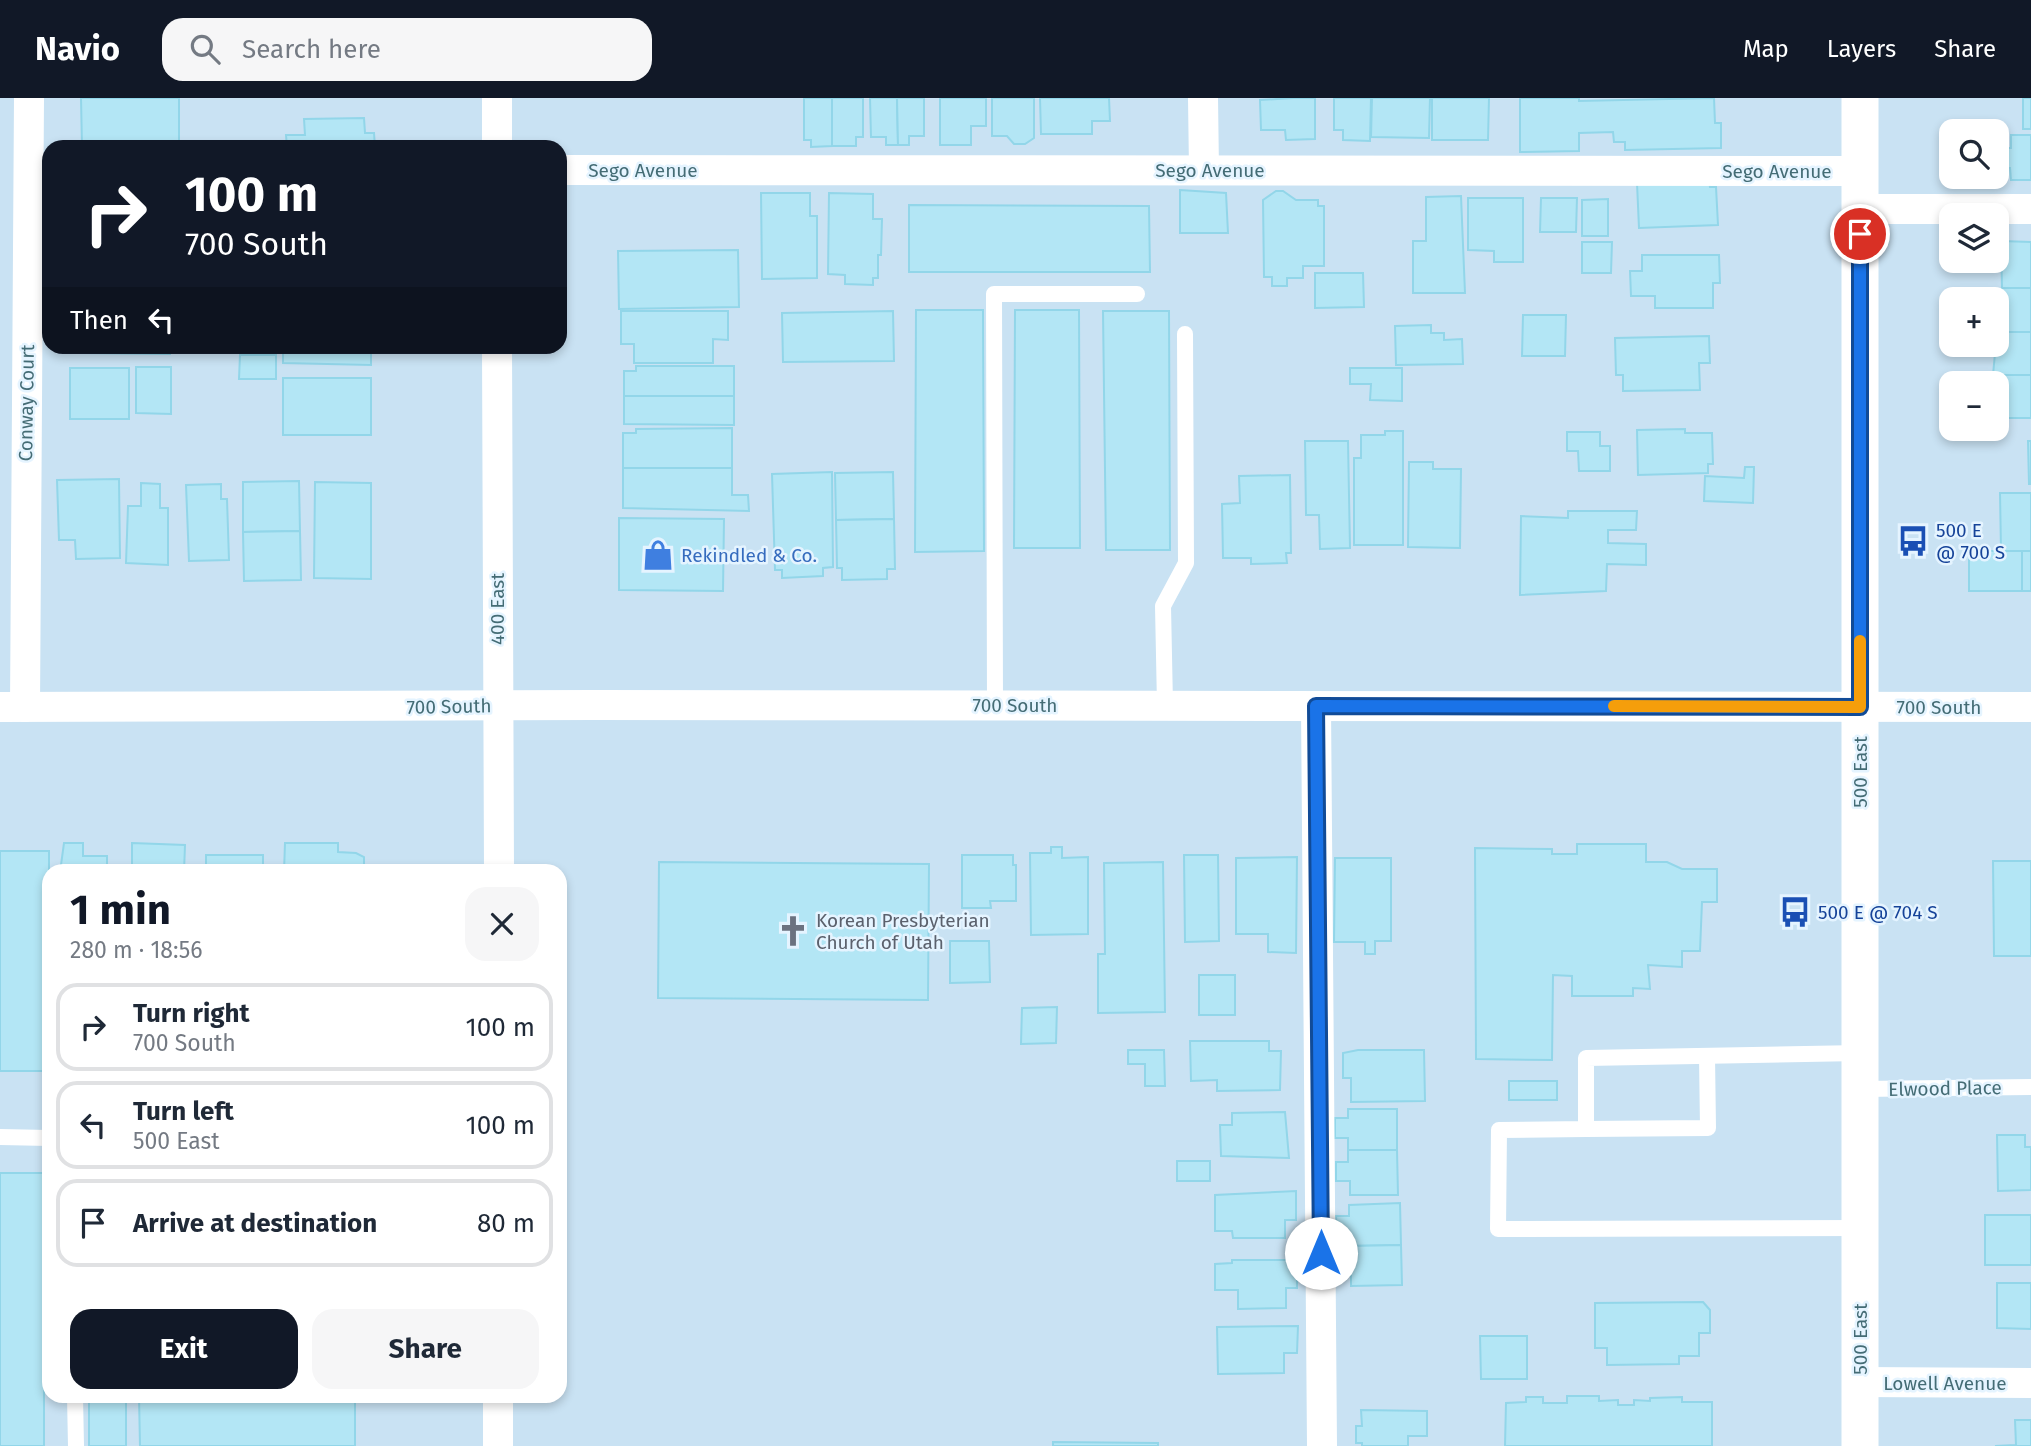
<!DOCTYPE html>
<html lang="en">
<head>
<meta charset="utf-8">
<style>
  body { margin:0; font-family:"Fira Sans",sans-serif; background:#f6f6f7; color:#1f2937; height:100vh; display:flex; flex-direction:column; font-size:26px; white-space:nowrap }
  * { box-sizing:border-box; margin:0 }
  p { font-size:23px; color:#747a83 }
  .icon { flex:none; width:38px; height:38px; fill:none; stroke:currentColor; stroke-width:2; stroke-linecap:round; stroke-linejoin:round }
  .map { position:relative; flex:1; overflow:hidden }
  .sheet { position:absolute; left:42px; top:766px; width:525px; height:539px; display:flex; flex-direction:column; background:#fff; border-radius:21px; box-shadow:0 4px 10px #0003 }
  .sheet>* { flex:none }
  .hud { position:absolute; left:42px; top:42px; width:525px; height:214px; border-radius:21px; box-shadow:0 4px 10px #0003; background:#111827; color:#fff; overflow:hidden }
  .controls { position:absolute; left:1939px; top:21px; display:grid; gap:14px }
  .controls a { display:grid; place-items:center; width:70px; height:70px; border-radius:14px; background:#fff; box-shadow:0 4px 10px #0003; font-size:35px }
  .pin { position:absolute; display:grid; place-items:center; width:60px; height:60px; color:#fff; margin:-30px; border:4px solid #fff; border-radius:50%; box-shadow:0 2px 7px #0007 }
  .me { position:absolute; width:77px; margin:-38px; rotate:0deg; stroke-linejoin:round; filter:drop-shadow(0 0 5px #0008) }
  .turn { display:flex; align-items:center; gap:24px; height:147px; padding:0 28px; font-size:32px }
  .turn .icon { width:91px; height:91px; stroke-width:2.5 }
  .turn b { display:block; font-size:49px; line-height:60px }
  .then { display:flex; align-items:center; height:66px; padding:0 28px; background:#0003; gap:14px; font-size:26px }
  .round { display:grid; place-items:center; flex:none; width:74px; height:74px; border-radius:21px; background:#f6f6f7 }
  .summary { display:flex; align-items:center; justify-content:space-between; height:119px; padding:0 28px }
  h1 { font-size:42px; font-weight:700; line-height:52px; color:#111827 }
  .primary-button { display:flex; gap:14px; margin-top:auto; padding:14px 28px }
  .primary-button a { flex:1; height:80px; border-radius:21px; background:#111827; color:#fff; font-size:28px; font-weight:700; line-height:80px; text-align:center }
  .primary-button a+a { background:#f6f6f7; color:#1f2937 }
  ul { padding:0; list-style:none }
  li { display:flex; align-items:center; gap:21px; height:88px; margin:0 14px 10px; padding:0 14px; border:4px solid #e0e1e3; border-radius:21px }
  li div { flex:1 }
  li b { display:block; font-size:26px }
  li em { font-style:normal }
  header { display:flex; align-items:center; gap:42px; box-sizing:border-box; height:98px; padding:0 35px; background:#111827; color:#fff }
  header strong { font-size:33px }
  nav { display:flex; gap:38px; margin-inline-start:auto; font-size:24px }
  .search { width:490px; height:63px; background:#f6f6f7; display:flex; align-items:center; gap:18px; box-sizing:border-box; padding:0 24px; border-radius:21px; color:#747a83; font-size:26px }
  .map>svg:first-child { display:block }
  .residential { fill:#c9e2f3; fill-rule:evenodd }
  .building { fill:#b3e6f5; stroke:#92d6e9; stroke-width:2 }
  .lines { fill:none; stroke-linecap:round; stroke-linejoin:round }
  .service { stroke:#fff; stroke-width:16 }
  .minor { stroke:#fff; stroke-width:30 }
  .tertiary { stroke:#fff; stroke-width:37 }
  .route-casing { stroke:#114b97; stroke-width:18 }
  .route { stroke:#1a73e8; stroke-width:12 }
  .slow { stroke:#f59e0b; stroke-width:12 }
  .labels { text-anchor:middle; stroke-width:5; stroke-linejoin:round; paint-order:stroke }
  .street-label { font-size:19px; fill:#446c75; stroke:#e5f4ff }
  .transit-label { font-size:19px; fill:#164399; stroke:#e5f4ff; text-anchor:start }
  .shop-label { font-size:19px; fill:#366cbe; stroke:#e5f4ff; text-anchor:start }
  .worship-label { font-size:19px; fill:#5b616d; stroke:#e5f4ff; text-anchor:start }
</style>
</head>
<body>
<header>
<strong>Navio</strong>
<div class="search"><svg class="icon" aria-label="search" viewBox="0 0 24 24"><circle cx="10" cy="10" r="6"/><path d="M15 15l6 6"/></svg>Search here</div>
<nav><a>Map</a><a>Layers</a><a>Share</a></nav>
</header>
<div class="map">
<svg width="2031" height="1348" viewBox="0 0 2031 1348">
  <rect width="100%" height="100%" fill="#ddeffe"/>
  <path class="residential" d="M 0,0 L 2031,0 L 2031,1348 L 0,1348 ZM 1951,33 L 1997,33 L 1997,79 L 1951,79 ZM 49,49 L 560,49 L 560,248 L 49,248 ZM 1951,117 L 1997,117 L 1997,163 L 1951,163 ZM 1951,201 L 1997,201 L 1997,247 L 1951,247 ZM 1951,285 L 1997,285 L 1997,331 L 1951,331 ZM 49,774 L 560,774 L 560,1298 L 49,1298 Z"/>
  <g class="building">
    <polygon points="81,0 179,0 179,49 82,49"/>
    <polygon points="804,0 832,0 832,48 811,49 811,42 804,42"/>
    <polygon points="832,0 863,0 863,39 856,39 856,48 832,48"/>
    <polygon points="870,0 897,0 898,47 886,47 886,39 871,39"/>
    <polygon points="897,0 924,0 924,38 909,38 909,47 898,47"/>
    <polygon points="940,0 986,0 986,28 971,28 971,47 940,47"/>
    <polygon points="992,0 1034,0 1034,40 1025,46 1014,46 1007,38 992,38"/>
    <polygon points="1040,0 1109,0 1110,23 1092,23 1092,36 1041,36"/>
    <polygon points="1293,0 1315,0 1315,41 1286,42 1285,32 1261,32 1260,2"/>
    <polygon points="1334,0 1371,0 1370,43 1343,42 1343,32 1334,32"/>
    <polygon points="1372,0 1430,0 1429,40 1371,39"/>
    <polygon points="1432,0 1489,0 1488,42 1432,42"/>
    <polygon points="1520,0 1579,0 1579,3 1714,0 1715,25 1721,25 1721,50 1625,52 1625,44 1614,44 1613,34 1579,35 1579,53 1520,54"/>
    <rect x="2023" y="0" width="8" height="31"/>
    <polygon points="364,20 365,35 374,35 375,49 287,49 286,37 305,37 304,21"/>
    <polygon points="2011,37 2031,37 2031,82 2011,82 2010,70 2004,70 2004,50 2011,50"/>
    <polygon points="1709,83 1710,89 1716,89 1718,127 1639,130 1637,85"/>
    <polygon points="1180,92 1226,95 1228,135 1180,135"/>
    <polygon points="1276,93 1283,93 1296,102 1318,102 1318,108 1324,108 1324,168 1303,168 1303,180 1287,180 1287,188 1272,188 1272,179 1264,179 1263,102"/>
    <polygon points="761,95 810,95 810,118 817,118 817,180 762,181"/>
    <polygon points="829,95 873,96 873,121 882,121 881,157 878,157 878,180 873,180 873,187 845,186 845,177 828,176"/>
    <polygon points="1461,98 1465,195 1413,195 1413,143 1426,143 1426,99"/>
    <polygon points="1468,100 1523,100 1523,164 1494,164 1494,153 1468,152"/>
    <polygon points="1541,100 1577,100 1576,134 1540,134"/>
    <polygon points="1608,101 1608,138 1582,138 1582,102"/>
    <polygon points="909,107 1149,108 1150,174 909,174"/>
    <polygon points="2001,143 2031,144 2031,190 2002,190"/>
    <polygon points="1582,144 1612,144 1611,175 1582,175"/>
    <polygon points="738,152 739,209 619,211 618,153"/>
    <polygon points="1642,157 1719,157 1720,185 1713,185 1713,210 1655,210 1655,198 1631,198 1630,173 1642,173"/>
    <polygon points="1315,175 1363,175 1364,209 1315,210"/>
    <polygon points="2002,190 2031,190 2031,234 1997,234 1997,201 1993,201 1993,198 2002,198"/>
    <polygon points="916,212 983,212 984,453 915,454"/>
    <polygon points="1015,212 1079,212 1080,450 1014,450"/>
    <polygon points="621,213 728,213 728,242 713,241 713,265 634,265 634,246 621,246"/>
    <polygon points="893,213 894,263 783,264 782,215"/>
    <polygon points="1103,213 1169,213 1170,452 1106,452"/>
    <polygon points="1523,217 1566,217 1565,258 1522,258"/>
    <polygon points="1431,227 1431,235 1444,235 1444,242 1462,241 1463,266 1396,267 1395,228"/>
    <polygon points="1997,234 2031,234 2031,277 1993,277"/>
    <polygon points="1709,238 1710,265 1699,265 1700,292 1623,293 1623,277 1616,277 1615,240"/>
    <polygon points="81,248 190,248 170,249 170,256 81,255"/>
    <polygon points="283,248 371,248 371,267 283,265"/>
    <polygon points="240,257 276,257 276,281 239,281"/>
    <polygon points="636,268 734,268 734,298 624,298 624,273 636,273"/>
    <polygon points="136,269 171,269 171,316 136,315"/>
    <rect x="70" y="270" width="59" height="51"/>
    <polygon points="1350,270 1402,270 1402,303 1370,302 1371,286 1350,286"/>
    <rect x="2001" y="277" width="30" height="43"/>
    <rect x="283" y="280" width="88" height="57"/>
    <polygon points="624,298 734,298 734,327 624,326"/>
    <polygon points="732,330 732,370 623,370 623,335 636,335 636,331"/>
    <polygon points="1685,331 1685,335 1712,335 1713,366 1708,366 1708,375 1638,377 1637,332"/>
    <polygon points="1385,333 1403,333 1403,447 1354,447 1354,360 1361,360 1361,337 1385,337"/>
    <polygon points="1567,334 1600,334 1600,348 1610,348 1610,373 1579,373 1578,353 1567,353"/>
    <polygon points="1305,343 1348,343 1350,450 1320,451 1319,417 1306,417"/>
    <polygon points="2028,343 2031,343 2031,386 2029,386"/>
    <polygon points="1409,364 1433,364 1433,371 1461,371 1460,450 1408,449"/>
    <polygon points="1745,369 1754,369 1753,405 1704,403 1705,378 1744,380"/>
    <polygon points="623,370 732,370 732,397 748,397 749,413 623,410"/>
    <polygon points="832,374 833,469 823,470 823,478 782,480 782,472 775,472 772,376"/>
    <polygon points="893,374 894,421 836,422 835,375"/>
    <polygon points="1290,377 1291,455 1286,455 1287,465 1251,466 1251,460 1223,460 1222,406 1240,405 1239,378"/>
    <polygon points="119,381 120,460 76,461 75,442 59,442 57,382"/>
    <polygon points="299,383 300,433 243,434 243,384"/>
    <polygon points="315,384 371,385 371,481 314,480"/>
    <polygon points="141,385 160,386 160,410 168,410 168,467 126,465 128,408 141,408"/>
    <polygon points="221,386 221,401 227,401 229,462 189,463 186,387"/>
    <polygon points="2000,395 2031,395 2031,453 2001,453"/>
    <polygon points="1568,413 1637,413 1636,432 1608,432 1608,445 1646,446 1646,467 1607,466 1606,493 1520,497 1521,418 1568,420"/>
    <polygon points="619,420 724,421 723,493 619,492"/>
    <polygon points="894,421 895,471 887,471 887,481 842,482 842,470 837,470 836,422"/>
    <polygon points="300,433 301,482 244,483 243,434"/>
    <rect x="1969" y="453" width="53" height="40"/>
    <rect x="2022" y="453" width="9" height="40"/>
    <polygon points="64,745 83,745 83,758 107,758 107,774 60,774"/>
    <polygon points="132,745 185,747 184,774 132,774"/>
    <polygon points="285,745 338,745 338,754 356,755 364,759 364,774 284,774"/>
    <polygon points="1577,746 1646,746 1646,764 1667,764 1682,771 1717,771 1717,804 1702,804 1700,853 1682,853 1682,869 1648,867 1650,891 1633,890 1633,898 1572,898 1572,878 1553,877 1552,962 1476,961 1475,750 1552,751 1552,756 1577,756"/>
    <polygon points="1051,749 1062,749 1062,760 1088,759 1088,836 1031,837 1030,755 1051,755"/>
    <rect x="0" y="753" width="49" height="220"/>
    <rect x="206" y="757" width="57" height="17"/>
    <polygon points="962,757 1013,757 1013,767 1016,767 1016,803 990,803 991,810 962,810"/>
    <polygon points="1184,757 1218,757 1219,843 1185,844"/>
    <polygon points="1297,759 1296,855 1268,854 1268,836 1236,836 1236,760"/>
    <polygon points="1335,760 1391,760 1391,843 1375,843 1375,856 1365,856 1365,844 1334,844"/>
    <polygon points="1993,763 2031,763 2031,858 1994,858"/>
    <polygon points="659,764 929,766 928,902 658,900"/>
    <polygon points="1163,764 1165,914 1098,915 1098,856 1105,856 1104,765"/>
    <polygon points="950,843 989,843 990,884 950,885"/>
    <rect x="1199" y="877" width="36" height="40"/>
    <polygon points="1057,909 1056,945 1021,946 1022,910"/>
    <polygon points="1190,943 1269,943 1269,953 1281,953 1280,992 1217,993 1217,982 1191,983"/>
    <polygon points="1128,952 1164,952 1165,988 1145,988 1145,966 1128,966"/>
    <polygon points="1358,952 1424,952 1425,1003 1351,1004 1351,980 1343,980 1343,955"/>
    <rect x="1509" y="983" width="48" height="19"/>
    <polygon points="1348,1011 1397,1011 1397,1052 1348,1052 1348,1040 1335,1040 1335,1020 1348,1020"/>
    <polygon points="1285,1014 1289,1060 1221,1058 1220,1027 1232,1027 1232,1015"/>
    <polygon points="1997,1037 2025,1037 2025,1049 2031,1049 2031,1092 1998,1093"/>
    <polygon points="1348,1052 1397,1052 1398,1097 1350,1097 1350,1083 1336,1083 1336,1064 1348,1064"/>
    <rect x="1177" y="1063" width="33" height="20"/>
    <rect x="0" y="1075" width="44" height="273"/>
    <polygon points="1296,1093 1296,1122 1285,1122 1285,1140 1233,1140 1232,1133 1215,1133 1215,1097"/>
    <polygon points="1400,1105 1401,1147 1350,1148 1350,1135 1337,1135 1336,1118 1349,1118 1349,1107"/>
    <rect x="1985" y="1117" width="46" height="50"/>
    <polygon points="1401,1147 1402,1187 1351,1188 1351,1178 1337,1178 1337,1160 1351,1160 1350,1148"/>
    <polygon points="1232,1162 1297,1162 1297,1190 1286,1190 1286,1210 1238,1211 1238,1192 1215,1192 1215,1166 1232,1165"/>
    <polygon points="1997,1185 2031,1185 2031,1231 1997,1230"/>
    <polygon points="1703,1204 1710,1212 1710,1235 1699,1235 1699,1258 1679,1258 1679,1266 1607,1267 1607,1250 1595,1250 1595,1205"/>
    <polygon points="1298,1228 1297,1255 1284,1255 1284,1275 1218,1276 1217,1229"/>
    <polygon points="1480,1238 1527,1238 1527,1281 1481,1281"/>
    <rect x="89" y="1298" width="37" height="50"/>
    <polygon points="139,1298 355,1298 355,1348 140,1348"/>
    <polygon points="1567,1298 1599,1298 1599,1303 1618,1302 1618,1307 1634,1307 1634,1302 1650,1303 1650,1300 1682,1299 1682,1304 1712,1304 1712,1348 1505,1348 1506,1305 1526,1304 1526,1299 1543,1299 1543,1305 1567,1305"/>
    <polygon points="1361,1312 1427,1313 1427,1338 1408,1338 1408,1348 1362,1348 1362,1345 1356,1345 1356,1328 1362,1328"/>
    <polygon points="2015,1322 2031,1322 2031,1348 1995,1348 2016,1347"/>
    <polygon points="1053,1344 1158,1345 1158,1348 1053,1348"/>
  </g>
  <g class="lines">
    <g class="service">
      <polyline points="995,607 994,196 1137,196"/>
      <polyline points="1165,607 1163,508 1186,465 1185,236"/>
      <polyline points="1860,955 1586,960 1586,1031 1499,1032 1498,1131 1860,1130"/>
      <polyline points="1860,991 2031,989"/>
      <polyline points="1586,1031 1708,1030 1707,958"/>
      <polyline points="0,1039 49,1040"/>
      <polyline points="75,1298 76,1348"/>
    </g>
    <g class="minor">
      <polyline points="497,0 497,49"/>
      <polyline points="1203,0 1204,72"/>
      <polyline points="560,72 1860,73"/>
      <polyline points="1860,111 2031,111"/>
      <polyline points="497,248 499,774"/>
      <polyline points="1316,608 1322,1348"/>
      <polyline points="0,609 594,607 2031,609"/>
      <polyline points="25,609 29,0"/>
      <polyline points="1860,1284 2031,1285"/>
      <polyline points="498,1348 498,1298"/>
    </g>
    <polyline class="tertiary" points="1860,0 1860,1348"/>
  </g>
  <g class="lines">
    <defs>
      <polyline id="route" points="1321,1155 1316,608 1860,609 1860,136"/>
    </defs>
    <use href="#route" class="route-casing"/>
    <use href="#route" class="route"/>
    <polyline class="slow" points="1614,608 1860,609 1860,543"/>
  </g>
  <defs>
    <symbol id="bus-bare" viewBox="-9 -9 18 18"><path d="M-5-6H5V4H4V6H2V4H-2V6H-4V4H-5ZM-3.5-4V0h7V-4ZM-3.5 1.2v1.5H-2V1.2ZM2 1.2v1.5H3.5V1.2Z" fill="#1a4fb4" stroke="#e5f4ff" stroke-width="2.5" paint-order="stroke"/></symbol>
    <symbol id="shop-bare" viewBox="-9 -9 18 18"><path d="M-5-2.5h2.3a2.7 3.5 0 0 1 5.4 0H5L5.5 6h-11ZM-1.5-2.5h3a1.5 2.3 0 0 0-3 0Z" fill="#3f7fe0" stroke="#e5f4ff" stroke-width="2.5" paint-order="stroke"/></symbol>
    <symbol id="church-bare" viewBox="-9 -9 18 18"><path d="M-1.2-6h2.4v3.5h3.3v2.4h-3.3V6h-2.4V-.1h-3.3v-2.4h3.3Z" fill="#6b7280" stroke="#e5f4ff" stroke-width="2.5" paint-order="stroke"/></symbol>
  </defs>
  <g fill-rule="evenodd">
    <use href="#bus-bare" x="1891" y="421" width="44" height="44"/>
    <use href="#shop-bare" x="636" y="435" width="44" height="44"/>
    <use href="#bus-bare" x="1773" y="792" width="44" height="44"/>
    <use href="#church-bare" x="771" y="811" width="44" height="44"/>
  </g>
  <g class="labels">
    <g class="street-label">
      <text x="643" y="79">Sego Avenue</text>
      <text x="1210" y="79">Sego Avenue</text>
      <text x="1777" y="80">Sego Avenue</text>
      <text transform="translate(26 305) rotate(-89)" y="7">Conway Court</text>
      <text transform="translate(497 511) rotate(-90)" y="7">400 East</text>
      <text x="1015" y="614">700 South</text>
      <text transform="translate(449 608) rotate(-1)" y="7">700 South</text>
      <text x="1939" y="616">700 South</text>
      <text transform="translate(1860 674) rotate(-90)" y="7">500 East</text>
      <text transform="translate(1945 990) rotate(-1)" y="7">Elwood Place</text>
      <text transform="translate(1860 1241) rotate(-90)" y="7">500 East</text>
      <text x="1945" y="1292">Lowell Avenue</text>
    </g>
    <g class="transit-label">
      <text x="1936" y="439">500 E<tspan x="1936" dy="22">@ 700 S</tspan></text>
      <text x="1818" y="821">500 E @ 704 S</text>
    </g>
    <g class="shop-label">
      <text x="681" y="464">Rekindled &amp; Co.</text>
    </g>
    <g class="worship-label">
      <text x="816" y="829">Korean Presbyterian<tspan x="816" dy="22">Church of Utah</tspan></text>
    </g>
  </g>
</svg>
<div class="controls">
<a><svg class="icon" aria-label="search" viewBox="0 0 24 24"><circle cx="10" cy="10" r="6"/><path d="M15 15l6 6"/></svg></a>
<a><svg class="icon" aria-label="layers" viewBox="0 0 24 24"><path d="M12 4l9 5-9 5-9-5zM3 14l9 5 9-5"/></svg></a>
<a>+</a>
<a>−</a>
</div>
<div class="pin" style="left:1860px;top:136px;background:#d93025"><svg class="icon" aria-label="arrive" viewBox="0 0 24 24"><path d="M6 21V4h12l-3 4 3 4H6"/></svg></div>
<svg class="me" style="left:1321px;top:1155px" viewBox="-20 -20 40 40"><circle r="19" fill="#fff"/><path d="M0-13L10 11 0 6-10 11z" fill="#1a73e8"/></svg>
<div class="hud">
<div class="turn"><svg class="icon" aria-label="right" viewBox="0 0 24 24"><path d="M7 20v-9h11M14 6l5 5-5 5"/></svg><div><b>100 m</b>700 South</div></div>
<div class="then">Then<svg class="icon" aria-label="left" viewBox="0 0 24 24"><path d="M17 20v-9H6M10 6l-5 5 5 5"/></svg></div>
</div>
<section class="sheet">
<div class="summary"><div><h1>1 min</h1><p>280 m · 18:56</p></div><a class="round"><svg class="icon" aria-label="close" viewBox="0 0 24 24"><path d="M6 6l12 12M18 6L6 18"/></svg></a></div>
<ul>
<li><svg class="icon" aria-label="right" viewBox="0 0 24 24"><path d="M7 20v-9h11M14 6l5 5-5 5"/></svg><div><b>Turn right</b><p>700 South</p></div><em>100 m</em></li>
<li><svg class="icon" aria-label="left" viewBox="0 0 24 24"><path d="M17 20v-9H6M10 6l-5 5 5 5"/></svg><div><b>Turn left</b><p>500 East</p></div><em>100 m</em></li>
<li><svg class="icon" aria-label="arrive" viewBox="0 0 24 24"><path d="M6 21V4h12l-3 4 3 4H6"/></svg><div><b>Arrive at destination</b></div><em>80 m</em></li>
</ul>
<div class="primary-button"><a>Exit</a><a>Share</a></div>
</section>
</div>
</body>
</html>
